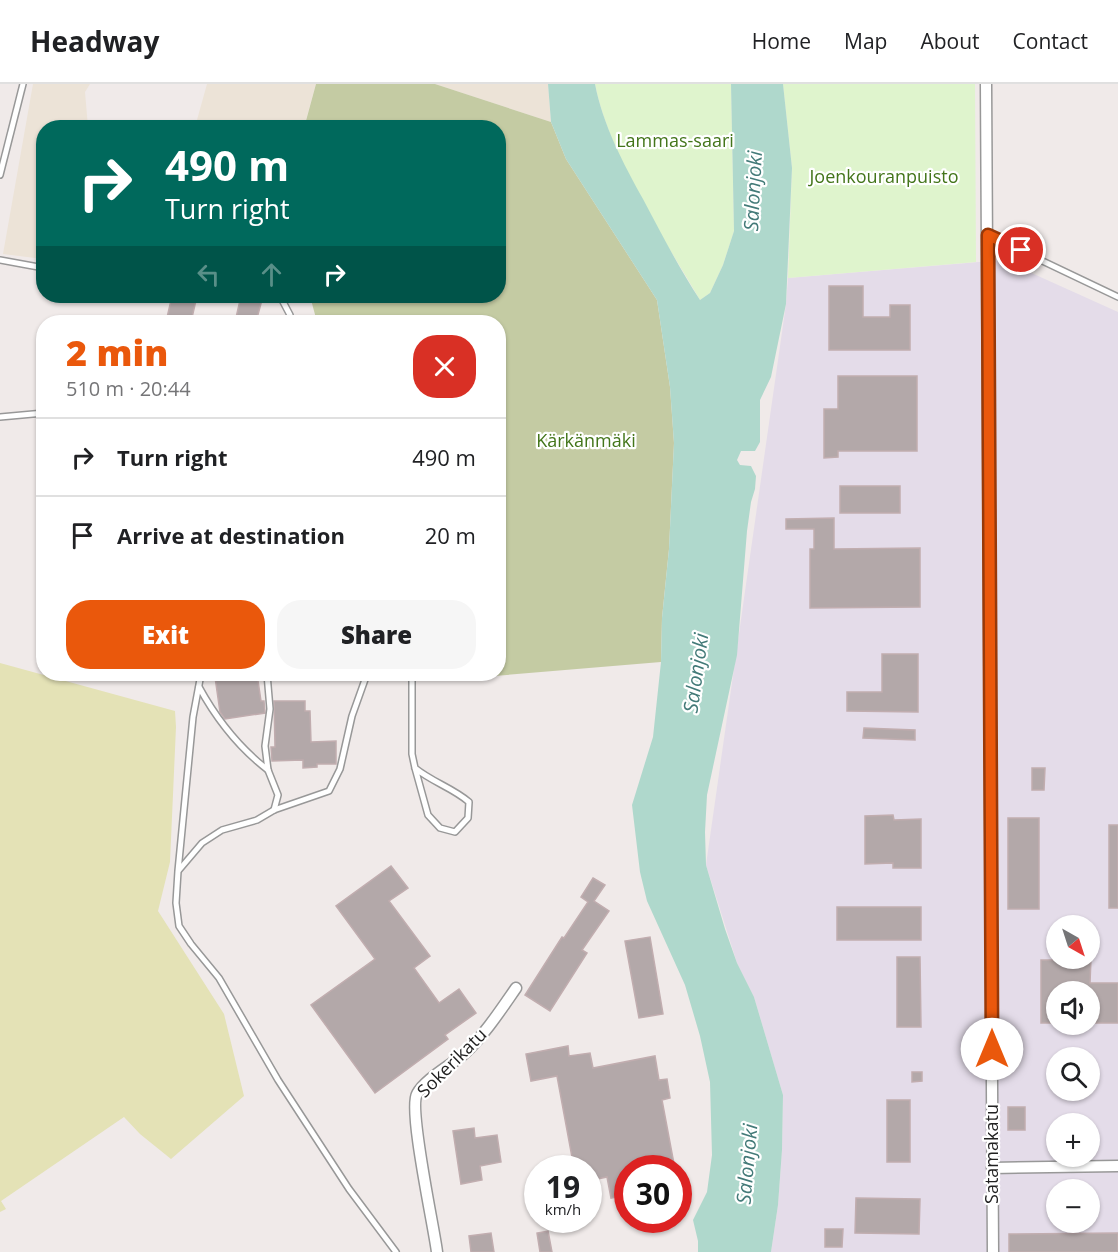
<!DOCTYPE html>
<html lang="en">
<head>
<meta charset="utf-8">
<style>
  body { margin:0; font-family:"Open Sans",sans-serif; background:#f6f6f6; color:#202124; height:100vh; display:flex; flex-direction:column; font-size:22px; white-space:nowrap }
  * { box-sizing:border-box; margin:0 }
  p { font-size:20px; color:#757577 }
  .icon { flex:none; width:33px; height:33px; fill:none; stroke:currentColor; stroke-width:2; stroke-linecap:round; stroke-linejoin:round }
  .map { position:relative; flex:1; overflow:hidden }
  .details { position:absolute; left:36px; top:231px; width:470px; height:366px; display:flex; flex-direction:column; background:#fff; border-radius:24px; box-shadow:0 2px 4px #0004 }
  .details>* { flex:none }
  .guide { position:absolute; left:36px; top:36px; width:470px; height:183px; border-radius:24px; box-shadow:0 2px 4px #0004; background:#00695c; color:#fff; overflow:hidden }
  .needle { width:39px; rotate:141deg }
  .controls { position:absolute; left:1046px; top:831px; display:grid; gap:12px }
  .controls a { display:grid; place-items:center; width:54px; height:54px; border-radius:50%; background:#fff; box-shadow:0 2px 4px #0004; font-size:30px }
  .speed { position:absolute; left:524px; top:1071px; display:flex; gap:12px; font-size:30px; font-weight:700; text-align:center }
  .speed>* { display:grid; place-content:center; width:78px; height:78px; border-radius:50%; background:#fff; box-shadow:0 2px 4px #0004; line-height:1 }
  .speed small { font-size:15px; font-weight:400 }
  .speed .limit { border:9px solid #d22; background:#fff; color:#111 }
  .pin { position:absolute; display:grid; place-items:center; width:51px; height:51px; color:#fff; margin:-26px; border:3px solid #fff; border-radius:50%; box-shadow:0 2px 6px #0007 }
  .me { position:absolute; width:66px; margin:-33px; rotate:0deg; stroke-linejoin:round; filter:drop-shadow(0 0 4px #0008) }
  .turn { display:flex; align-items:center; gap:21px; height:126px; padding:0 30px; font-size:27px }
  .turn .icon { width:78px; height:78px; stroke-width:2.5 }
  .turn b { display:block; font-size:42px; line-height:51px }
  .lanes { display:flex; align-items:center; height:57px; padding:0 30px; background:#0003; justify-content:center; gap:30px; direction:ltr }
  .lanes .off { opacity:.35 }
  .round { display:grid; place-items:center; flex:none; width:63px; height:63px; border-radius:24px; background:#f6f6f6 }
  .overview { display:flex; align-items:center; justify-content:space-between; height:102px; padding:0 30px }
  h1 { font-size:36px; font-weight:800; line-height:45px; color:#ea580c }
  .button { display:flex; gap:12px; margin-top:auto; padding:12px 30px }
  .button a { flex:1; height:69px; border-radius:24px; background:#ea580c; color:#fff; font-size:24px; font-weight:800; line-height:69px; text-align:center }
  .button a+a { background:#f6f6f6; color:#202124 }
  ul { padding:0; list-style:none }
  li { display:flex; align-items:center; gap:18px; height:78px; padding:0 30px; border-top:2px solid #e0e0e0 }
  li div { flex:1 }
  li b { display:block; font-size:22px }
  li em { font-style:normal }
  header { display:flex; align-items:center; gap:36px; box-sizing:border-box; height:84px; padding:0 30px; background:#fff; border-bottom:2px solid #e0e0e0 }
  header strong { font-size:28px }
  nav { display:flex; gap:33px; margin-inline-start:auto; font-size:21px }
  .map>svg:first-child { display:block }
  .industrial { fill:#e4dce9; fill-rule:evenodd }
  .farmland { fill:#ece3d7 }
  .grass { fill:#e4e2b6 }
  .forest { fill:#c4cba3 }
  .park { fill:#dff4cd }
  .water { fill:#afd8cc }
  .building { fill:#b3a8a9; stroke:#c1adaf; stroke-width:1.5 }
  .lines { fill:none; stroke-linecap:round; stroke-linejoin:round }
  .service-casing { stroke:#989898; stroke-width:8 }
  .minor-casing { stroke:#989898; stroke-width:13 }
  .service { stroke:#fff; stroke-width:5 }
  .minor { stroke:#fff; stroke-width:10 }
  .route-casing { stroke:#983908; stroke-width:15 }
  .route { stroke:#ea580c; stroke-width:10 }
  .labels { text-anchor:middle; stroke-width:4.5; stroke-linejoin:round; paint-order:stroke }
  .park-label { font-size:18px; fill:#43751a; stroke:#fff }
  .street-label { font-size:18px; fill:#212121; stroke:#fff }
  .water-label { font-size:20px; font-style:italic; fill:#437a78; stroke:#fff }
</style>
</head>
<body>
<header>
<strong>Headway</strong>
<nav><a>Home</a><a>Map</a><a>About</a><a>Contact</a></nav>
</header>
<div class="map">
<svg width="1118" height="1168" viewBox="0 0 1118 1168">
  <rect width="100%" height="100%" fill="#f0eae9"/>
  <path class="industrial" d="M 1003,176 L 1118,228 L 1118,1168 L 771,1168 L 778,1121 L 782,1066 L 783,1011 L 754,913 L 737,879 L 706,781 L 786,220 L 788,194 ZM 1056,842 L 1089,842 L 1089,874 L 1056,874 ZM 1056,908 L 1089,908 L 1089,940 L 1056,940 ZM 1056,974 L 1089,974 L 1089,1006 L 1056,1006 ZM 1056,1040 L 1089,1040 L 1089,1072 L 1056,1072 ZM 1056,1106 L 1089,1106 L 1089,1138 L 1056,1138 Z"/>
  <g class="farmland">
    <polygon points="33,0 90,0 85,8 88,43 44,44 43,175 3,170"/>
    <polygon points="207,0 316,0 304,43 197,44 195,43"/>
    <polygon points="435,0 548,0 551,38"/>
  </g>
  <polygon class="grass" points="0,579 175,627 176,643 170,778 158,827 224,930 244,1012 171,1075 140,1050 124,1033 1,1117 6,1125 0,1128"/>
  <polygon class="forest" points="316,0 435,0 551,38 566,75 657,216 670,303 674,359 669,465 662,534 661,578 482,593 482,590 498,590 498,238 317,238 310,212 498,212 498,44 304,44"/>
  <g class="park">
    <path d="M 595,0 L 731,0 L 734,147 L 723,181 L 710,209 L 700,216 C 663,153 609,71 595,0 Z"/>
    <polygon points="783,0 975,0 976,178 788,194 792,84"/>
  </g>
  <path class="water" d="M 548,0 L 595,0 C 603,41 623,79 643,115 C 661,149 679,184 700,216 L 710,209 L 723,181 L 734,147 L 731,0 L 783,0 L 792,84 L 786,220 L 771,293 L 760,316 L 760,358 L 755,367 L 741,367 L 737,376 L 740,381 L 751,382 L 756,392 L 755,405 L 751,418 L 747,447 L 737,571 L 707,711 L 705,748 L 706,781 L 725,845 L 737,879 L 754,913 L 783,1011 L 782,1066 L 778,1121 L 771,1168 L 698,1168 L 698,1157 L 693,1136 L 707,1108 L 712,1071 L 710,998 L 700,952 L 685,901 L 647,817 L 640,788 L 632,721 L 653,653 L 661,578 L 662,534 L 669,465 L 674,359 L 670,303 L 657,216 L 566,75 L 551,38 Z"/>
  <g class="building">
    <polygon points="829,202 863,202 863,233 890,233 890,221 910,221 910,266 829,266"/>
    <polygon points="172,212 197,212 191,238 166,238"/>
    <polygon points="241,212 263,212 256,238 235,238"/>
    <polygon points="838,292 917,292 917,367 838,367 838,373 824,374 824,325 838,325"/>
    <rect x="840" y="402" width="60" height="27"/>
    <polygon points="834,434 834,465 920,464 920,523 810,524 810,465 814,465 814,445 786,445 786,435"/>
    <polygon points="882,570 918,570 918,628 847,627 847,608 882,608"/>
    <polygon points="221,590 257,590 261,617 264,617 265,629 225,635 220,628 215,593 221,592"/>
    <polygon points="274,617 305,617 305,627 310,627 311,658 336,657 336,680 317,680 317,683 303,684 303,676 272,677 271,663 275,663"/>
    <polygon points="864,644 915,646 915,656 863,654"/>
    <polygon points="1032,684 1045,684 1044,706 1032,706"/>
    <polygon points="893,731 894,736 921,735 921,784 893,784 893,779 865,780 865,732"/>
    <rect x="1008" y="734" width="31" height="91"/>
    <rect x="1109" y="741" width="9" height="83"/>
    <polygon points="391,782 408,804 389,817 430,872 414,884 439,919 459,905 476,929 445,951 448,955 375,1009 311,921 375,875 336,822"/>
    <polygon points="593,794 605,801 594,817 609,827 582,866 587,869 550,927 525,911 562,853 564,854 588,818 581,813"/>
    <rect x="837" y="823" width="84" height="33"/>
    <polygon points="650,853 663,930 639,934 625,857"/>
    <polygon points="897,873 920,873 921,943 897,943"/>
    <polygon points="1076,874 1091,874 1090,899 1118,899 1118,939 1089,939 1089,908 1056,908 1056,939 1041,939 1041,876 1076,876"/>
    <polygon points="568,962 569,972 590,969 593,984 655,972 659,996 667,995 670,1014 662,1016 674,1080 652,1084 627,1084 627,1111 611,1114 607,1093 588,1097 588,1084 574,1084 557,992 531,997 526,970"/>
    <polygon points="912,988 922,988 922,997 912,998"/>
    <rect x="887" y="1016" width="23" height="62"/>
    <rect x="1008" y="1023" width="17" height="23"/>
    <polygon points="474,1044 475,1054 497,1051 501,1078 480,1082 482,1096 461,1100 453,1047"/>
    <polygon points="856,1114 920,1115 919,1150 855,1149"/>
    <polygon points="825,1145 843,1145 842,1163 825,1163"/>
    <polygon points="548,1147 552,1168 540,1168 537,1149"/>
    <polygon points="491,1149 494,1168 471,1168 469,1152"/>
    <polygon points="1118,1149 1118,1168 1009,1168 1009,1150"/>
  </g>
  <g class="lines">
    <defs>
      <g id="service">
        <polyline points="0,91 23,0"/>
        <polyline points="988,151 1118,213"/>
        <polyline points="0,176 44,184"/>
        <polyline points="280,212 290,231 290,238"/>
        <polyline points="0,333 44,329"/>
        <polyline points="201,590 193,633 178,787 176,819 179,842 191,860 219,894 278,996 349,1105 396,1168"/>
        <polyline points="267,590 270,625 265,662 268,686 278,711 274,726"/>
        <path d="M 412,590 L 412,670 L 415,684 L 428,731 L 440,744 L 455,748 L 468,734 L 469,718 C 453,704 432,698 415,684"/>
        <path d="M 199,603 C 217,636 238,663 268,686"/>
        <polyline points="179,786 202,759 222,746 257,736 274,726 329,707 340,685 352,632 367,590"/>
      </g>
      <g id="minor">
        <polyline points="986,0 993,1168"/>
        <polyline points="992,1084 1118,1082"/>
        <path d="M 437,1168 C 434,1143 408,1025 417,1010 C 426,994 452,981 465,969 C 485,950 500,927 516,904"/>
      </g>
    </defs>
    <use href="#service" class="service-casing"/>
    <use href="#minor" class="minor-casing"/>
    <use href="#service" class="service"/>
    <use href="#minor" class="minor"/>
  </g>
  <g class="lines">
    <defs>
      <polyline id="route" points="992,965 988,151 1021,166"/>
    </defs>
    <use href="#route" class="route-casing"/>
    <use href="#route" class="route"/>
  </g>
  <g class="labels">
    <g class="park-label">
      <text x="675" y="63">Lammas-saari</text>
      <text x="884" y="99">Joenkouranpuisto</text>
      <text x="586" y="363">Kärkänmäki</text>
    </g>
    <g class="street-label">
      <text transform="translate(452 979) rotate(-45)" y="6">Sokerikatu</text>
      <text transform="translate(992 1070) rotate(-90)" y="6">Satamakatu</text>
    </g>
    <g class="water-label">
      <text transform="translate(753 107) rotate(-87)" y="7">Salonjoki</text>
      <text transform="translate(696 589) rotate(-82)" y="7">Salonjoki</text>
      <text transform="translate(747 1080) rotate(-85)" y="7">Salonjoki</text>
    </g>
  </g>
</svg>
<div class="controls">
<a><svg class="needle" viewBox="-14 -14 28 28"><path d="M0-13l5 13h-10z" fill="#e53935"/><path d="M0 13l5-13h-10z" fill="#757577"/></svg></a>
<a><svg class="icon" aria-label="sound" viewBox="0 0 24 24"><path d="M4 9h4l5-4v14l-5-4H4zM17 9q2 3 0 6"/></svg></a>
<a><svg class="icon" aria-label="search" viewBox="0 0 24 24"><circle cx="10" cy="10" r="6"/><path d="M15 15l6 6"/></svg></a>
<a>+</a>
<a>−</a>
</div>
<div class="speed"><div>19<small>km/h</small></div><div class="limit">30</div></div>
<div class="pin" style="left:1021px;top:166px;background:#d93025"><svg class="icon" aria-label="arrive" viewBox="0 0 24 24"><path d="M6 21V4h12l-3 4 3 4H6"/></svg></div>
<svg class="me" style="left:992px;top:965px" viewBox="-20 -20 40 40"><circle r="19" fill="#fff"/><path d="M0-13L10 11 0 6-10 11z" fill="#ea580c"/></svg>
<div class="guide">
<div class="turn"><svg class="icon" aria-label="right" viewBox="0 0 24 24"><path d="M7 20v-9h11M14 6l5 5-5 5"/></svg><div><b>490 m</b>Turn right</div></div>
<div class="lanes"><svg class="icon off" aria-label="left" viewBox="0 0 24 24"><path d="M17 20v-9H6M10 6l-5 5 5 5"/></svg><svg class="icon off" aria-label="ahead" viewBox="0 0 24 24"><path d="M12 20V5M6 11l6-6 6 6"/></svg><svg class="icon" aria-label="right" viewBox="0 0 24 24"><path d="M7 20v-9h11M14 6l5 5-5 5"/></svg></div>
</div>
<section class="details">
<div class="overview"><div><h1>2 min</h1><p>510 m · 20:44</p></div><a class="round" style="background:#d93025;color:#fff"><svg class="icon" aria-label="close" viewBox="0 0 24 24"><path d="M6 6l12 12M18 6L6 18"/></svg></a></div>
<ul>
<li><svg class="icon" aria-label="right" viewBox="0 0 24 24"><path d="M7 20v-9h11M14 6l5 5-5 5"/></svg><div><b>Turn right</b></div><em>490 m</em></li>
<li><svg class="icon" aria-label="arrive" viewBox="0 0 24 24"><path d="M6 21V4h12l-3 4 3 4H6"/></svg><div><b>Arrive at destination</b></div><em>20 m</em></li>
</ul>
<div class="button"><a>Exit</a><a>Share</a></div>
</section>
</div>
</body>
</html>
